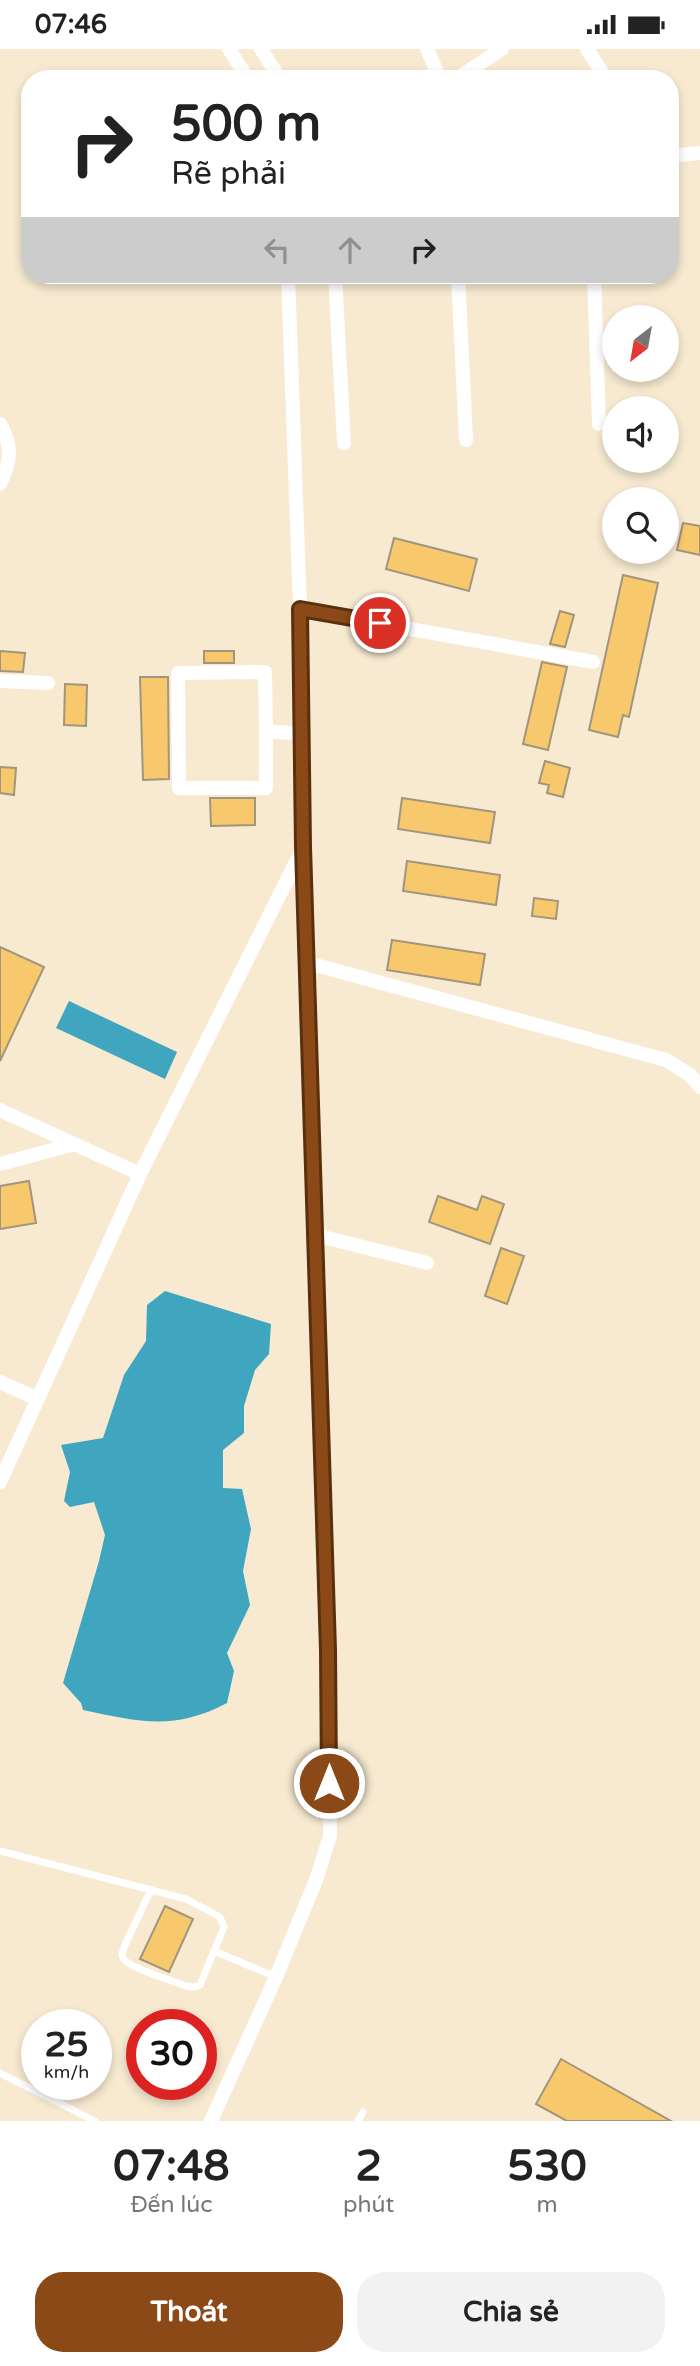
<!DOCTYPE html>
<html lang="vi">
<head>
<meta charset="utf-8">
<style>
  body { margin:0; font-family:"Varela Round",sans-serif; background:#f2f2f2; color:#222; height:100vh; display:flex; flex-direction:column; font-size:26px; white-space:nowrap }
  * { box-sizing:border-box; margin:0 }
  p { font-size:23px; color:#767676 }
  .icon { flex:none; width:38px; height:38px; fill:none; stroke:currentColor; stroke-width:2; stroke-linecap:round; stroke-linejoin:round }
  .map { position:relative; height:2072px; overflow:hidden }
  .side { display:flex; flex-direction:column; background:#fff; flex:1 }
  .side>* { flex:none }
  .hud { position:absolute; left:21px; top:21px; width:658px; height:214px; border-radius:28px; box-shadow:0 4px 10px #0003; background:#fff; color:#222; overflow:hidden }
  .needle { width:46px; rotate:211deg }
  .buttons { position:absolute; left:602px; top:256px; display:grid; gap:14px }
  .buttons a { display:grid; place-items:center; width:77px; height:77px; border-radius:50%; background:#fff; box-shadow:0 4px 10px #0003; font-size:35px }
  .speed { position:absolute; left:21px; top:1960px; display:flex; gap:14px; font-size:35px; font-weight:700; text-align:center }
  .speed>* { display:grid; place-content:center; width:91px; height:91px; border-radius:50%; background:#fff; box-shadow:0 4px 10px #0003; line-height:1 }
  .speed small { font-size:18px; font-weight:400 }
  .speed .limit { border:10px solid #d22; background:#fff; color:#111 }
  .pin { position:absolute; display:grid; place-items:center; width:60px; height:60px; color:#fff; margin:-30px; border:4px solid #fff; border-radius:50%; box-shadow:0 2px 7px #0007 }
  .me { position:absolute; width:77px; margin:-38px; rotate:0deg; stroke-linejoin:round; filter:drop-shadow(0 0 5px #0008) }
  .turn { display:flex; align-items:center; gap:24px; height:147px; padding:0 35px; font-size:32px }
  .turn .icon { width:91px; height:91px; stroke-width:2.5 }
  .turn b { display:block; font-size:49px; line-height:60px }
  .lanes { display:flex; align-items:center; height:66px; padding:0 35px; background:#0003; justify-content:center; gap:35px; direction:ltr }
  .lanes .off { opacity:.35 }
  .eta { display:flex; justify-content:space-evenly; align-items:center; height:119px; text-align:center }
  .eta b { font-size:42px; font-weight:800; line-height:49px }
  .cta { display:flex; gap:14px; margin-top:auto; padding:14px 35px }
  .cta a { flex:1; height:80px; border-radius:28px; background:#8a4916; color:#fff; font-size:28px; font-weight:800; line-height:80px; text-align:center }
  .cta a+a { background:#f2f2f2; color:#222 }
  .status { display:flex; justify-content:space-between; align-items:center; height:49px; padding:0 35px; background:#fff; direction:ltr }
  .status svg { height:19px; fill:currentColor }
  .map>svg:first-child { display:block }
  .water { fill:#40a5be }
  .building { fill:#f8c96c; stroke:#a1957e; stroke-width:2 }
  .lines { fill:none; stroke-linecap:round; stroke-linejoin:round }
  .service { stroke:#fff; stroke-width:7 }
  .minor { stroke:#fff; stroke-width:14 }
  .route-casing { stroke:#5a2f0e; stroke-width:18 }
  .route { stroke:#8a4916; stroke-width:12 }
</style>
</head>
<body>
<div class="status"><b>07:46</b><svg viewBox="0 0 49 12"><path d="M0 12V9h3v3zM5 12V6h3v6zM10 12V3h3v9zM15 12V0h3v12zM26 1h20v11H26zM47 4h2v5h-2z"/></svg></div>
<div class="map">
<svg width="700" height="2072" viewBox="0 0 700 2072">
  <rect width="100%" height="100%" fill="#f7ead1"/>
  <g class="water">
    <polygon points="69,952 177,1003 165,1030 56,979"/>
    <path d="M 165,1242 L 271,1275 L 269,1305 L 255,1321 L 244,1357 L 244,1384 L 223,1401 L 223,1439 L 242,1440 L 251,1480 L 243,1522 L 250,1556 L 227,1604 L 234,1622 L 227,1654 C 174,1682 140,1673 83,1661 L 81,1654 L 63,1634 L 99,1512 L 105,1486 L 94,1453 L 70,1458 L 64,1452 L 70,1423 L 61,1396 L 103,1389 L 124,1326 L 146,1292 L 147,1256 Z"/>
  </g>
  <g class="building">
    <polygon points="683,474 700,477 700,506 677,501"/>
    <polygon points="394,489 477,510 469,542 386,520"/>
    <polygon points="623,526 658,534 629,668 623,666 618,688 589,681"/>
    <polygon points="560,562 574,566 565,598 550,595"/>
    <polygon points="0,602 25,604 23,623 0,622"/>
    <rect x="204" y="602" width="30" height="12"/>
    <polygon points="542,613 567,618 548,701 523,695"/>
    <polygon points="140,628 168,628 169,730 143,731"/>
    <polygon points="65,635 87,636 86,677 64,676"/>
    <polygon points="545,712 570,719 563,748 547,744 549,736 539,734"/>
    <polygon points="0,718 16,719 14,746 0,744"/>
    <polygon points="210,749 255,749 255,776 211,777"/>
    <polygon points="402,749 495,763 490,794 398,780"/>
    <polygon points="407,812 500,826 496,856 403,842"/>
    <polygon points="534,849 558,852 556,870 532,867"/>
    <polygon points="392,891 485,905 480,936 387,921"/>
    <polygon points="0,898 44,918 0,1012"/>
    <polygon points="29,1132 36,1174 0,1180 0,1137"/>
    <polygon points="438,1147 477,1161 482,1147 504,1155 490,1195 429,1173"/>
    <polygon points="501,1199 524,1207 507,1255 485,1247"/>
    <polygon points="165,1857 193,1870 169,1923 140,1910"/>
    <polygon points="561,2010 671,2072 567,2072 536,2055"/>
  </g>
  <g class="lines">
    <g class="service">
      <polyline points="0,1802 186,1850 220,1868 224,1878 214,1902 276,1928"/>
      <path d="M 153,1841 L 148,1847 L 124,1898 C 123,1902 121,1905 123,1909 C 128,1919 174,1932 186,1937 L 194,1938 L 200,1936 L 214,1902"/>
      <polyline points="0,2024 95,2072"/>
      <polyline points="358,2072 363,2063"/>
    </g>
    <g class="minor">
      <polyline points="229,0 248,30"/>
      <polyline points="261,0 280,30"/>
      <polyline points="427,0 440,30"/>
      <polyline points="587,0 606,30"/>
      <polyline points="456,30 502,0"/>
      <polyline points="670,107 700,104"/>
      <polyline points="335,226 344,394"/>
      <polyline points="458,226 466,391"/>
      <polyline points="594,226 599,375"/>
      <path d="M 0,375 C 13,398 11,412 0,435"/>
      <polyline points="300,560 593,613"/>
      <polyline points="0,632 48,634"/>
      <polyline points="266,682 266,739 179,739 178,624 265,623 266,682 302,685"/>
      <polyline points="308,914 666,1011 690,1026 700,1038"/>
      <polyline points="0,1061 140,1125"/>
      <polyline points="0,1115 75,1095"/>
      <polyline points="315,1186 427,1214"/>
      <polyline points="0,1333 38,1350"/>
      <polyline points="0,1433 140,1125 303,799"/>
      <polyline points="211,2072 276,1928 316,1831 330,1787 328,1601 304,798 300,560 288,226"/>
    </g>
  </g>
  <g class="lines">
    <defs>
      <polyline id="route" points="329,1734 328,1601 303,798 300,560 380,574"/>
    </defs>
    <use href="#route" class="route-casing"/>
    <use href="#route" class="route"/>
  </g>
</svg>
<div class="buttons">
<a><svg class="needle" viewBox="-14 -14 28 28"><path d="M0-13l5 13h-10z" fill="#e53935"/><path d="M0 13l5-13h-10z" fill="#767676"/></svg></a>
<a><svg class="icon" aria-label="sound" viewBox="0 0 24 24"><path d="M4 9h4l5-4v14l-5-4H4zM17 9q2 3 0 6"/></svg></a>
<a><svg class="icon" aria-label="search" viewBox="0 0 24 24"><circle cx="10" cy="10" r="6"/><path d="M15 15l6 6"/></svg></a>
</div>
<div class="speed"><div>25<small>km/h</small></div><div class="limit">30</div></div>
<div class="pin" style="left:380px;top:574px;background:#d93025"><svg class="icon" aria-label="arrive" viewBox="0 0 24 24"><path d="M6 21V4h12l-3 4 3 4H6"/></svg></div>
<svg class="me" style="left:329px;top:1734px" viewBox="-20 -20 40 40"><circle r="17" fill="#8a4916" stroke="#fff" stroke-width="3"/><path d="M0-11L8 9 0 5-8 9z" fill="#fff"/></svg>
<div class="hud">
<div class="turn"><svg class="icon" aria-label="right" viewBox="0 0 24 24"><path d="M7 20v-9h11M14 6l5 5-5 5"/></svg><div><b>500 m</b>Rẽ phải</div></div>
<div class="lanes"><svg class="icon off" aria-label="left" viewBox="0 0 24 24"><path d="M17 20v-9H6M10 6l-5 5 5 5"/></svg><svg class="icon off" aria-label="ahead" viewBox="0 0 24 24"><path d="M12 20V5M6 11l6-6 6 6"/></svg><svg class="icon" aria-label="right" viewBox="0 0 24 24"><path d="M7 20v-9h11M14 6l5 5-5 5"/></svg></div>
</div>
</div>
<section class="side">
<div class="eta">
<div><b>07:48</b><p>Đến lúc</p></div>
<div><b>2</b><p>phút</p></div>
<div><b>530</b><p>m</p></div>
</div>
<div class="cta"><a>Thoát</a><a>Chia sẻ</a></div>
</section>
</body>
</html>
